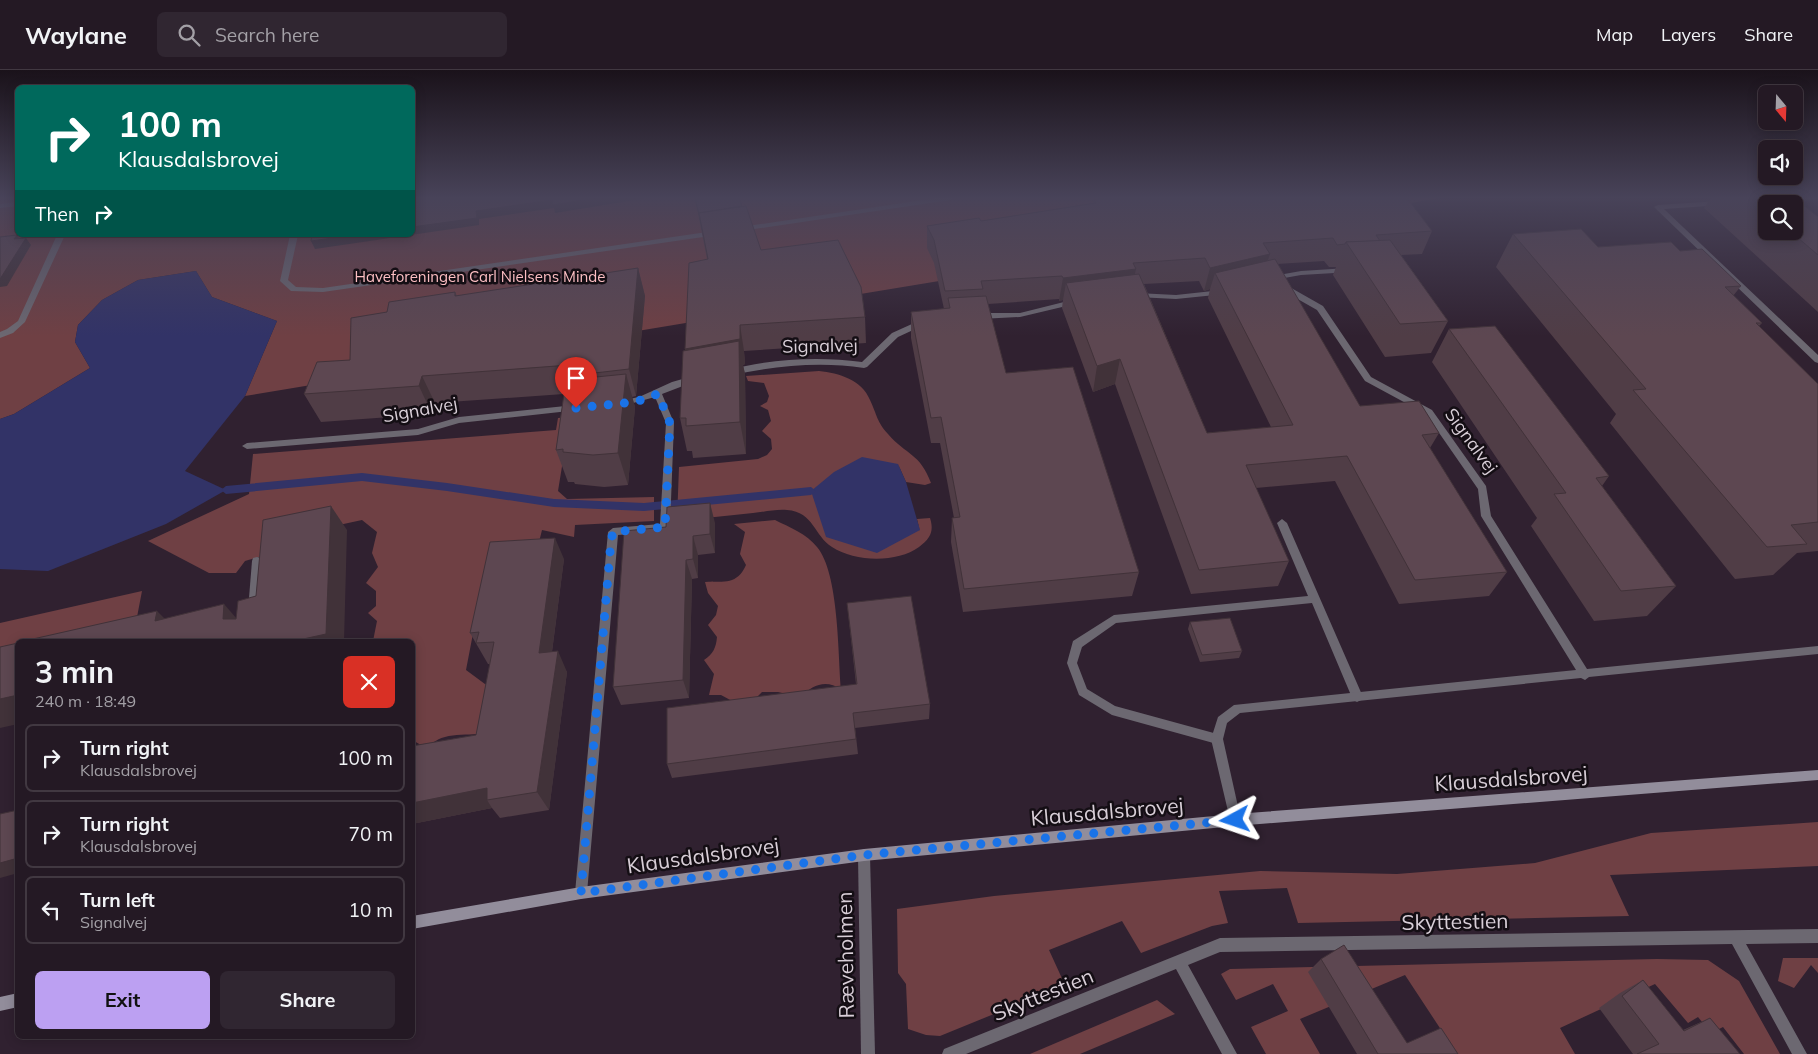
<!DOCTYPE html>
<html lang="en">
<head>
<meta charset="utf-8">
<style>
  body { margin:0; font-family:Mulish,sans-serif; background:#302631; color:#f1f3f6; height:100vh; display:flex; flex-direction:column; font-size:19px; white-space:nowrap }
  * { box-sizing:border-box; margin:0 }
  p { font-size:16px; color:#a3a0a6 }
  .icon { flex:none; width:28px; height:28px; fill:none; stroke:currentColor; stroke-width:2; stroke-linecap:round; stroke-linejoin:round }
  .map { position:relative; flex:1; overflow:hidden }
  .details { position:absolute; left:15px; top:569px; width:400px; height:400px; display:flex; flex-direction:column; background:#241924; border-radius:8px; box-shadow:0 2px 12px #0003,0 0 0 1px #413841 }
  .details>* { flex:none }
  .guide { position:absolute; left:15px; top:15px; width:400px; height:152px; border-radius:8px; box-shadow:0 2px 12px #0003,0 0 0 1px #413841; background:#00695c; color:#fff; overflow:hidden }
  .needle { width:32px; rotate:161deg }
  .buttons { position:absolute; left:1758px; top:15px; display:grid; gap:10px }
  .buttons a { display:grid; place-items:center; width:45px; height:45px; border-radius:8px; background:#241924; box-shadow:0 2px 12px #0003,0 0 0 1px #413841; font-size:25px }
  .pin { position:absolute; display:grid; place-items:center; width:42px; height:42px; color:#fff; margin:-51px -21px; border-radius:50% 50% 50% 0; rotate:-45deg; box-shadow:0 0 5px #0007 }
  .pin .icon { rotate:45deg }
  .me { position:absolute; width:55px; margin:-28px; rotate:265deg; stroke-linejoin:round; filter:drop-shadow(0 0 4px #0008) }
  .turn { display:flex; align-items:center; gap:18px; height:105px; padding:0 20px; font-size:22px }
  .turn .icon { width:65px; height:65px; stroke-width:2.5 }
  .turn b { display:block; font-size:35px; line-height:42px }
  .then { display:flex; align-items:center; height:48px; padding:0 20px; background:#0003; gap:10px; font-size:19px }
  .round { display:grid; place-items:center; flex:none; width:52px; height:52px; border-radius:8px; background:#302631 }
  .head { display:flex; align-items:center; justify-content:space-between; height:85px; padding:0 20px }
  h1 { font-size:30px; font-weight:700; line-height:38px }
  .primary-button { display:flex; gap:10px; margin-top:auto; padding:10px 20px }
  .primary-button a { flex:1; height:58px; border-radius:8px; background:#bca0f2; color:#111; font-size:20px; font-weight:700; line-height:58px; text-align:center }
  .primary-button a+a { background:#302631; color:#f1f3f6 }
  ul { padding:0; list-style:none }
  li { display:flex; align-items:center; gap:15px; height:68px; margin:0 10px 8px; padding:0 10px; border:2px solid #413841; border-radius:8px }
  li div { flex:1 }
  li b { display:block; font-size:19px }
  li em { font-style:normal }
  header { display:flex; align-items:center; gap:30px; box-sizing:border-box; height:70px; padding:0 25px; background:#241924; border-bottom:1px solid #413841 }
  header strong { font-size:24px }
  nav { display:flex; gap:28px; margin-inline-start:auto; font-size:18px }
  .search { width:350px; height:45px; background:#302631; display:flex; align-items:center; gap:12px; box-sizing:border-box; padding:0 18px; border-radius:8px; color:#a3a0a6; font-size:19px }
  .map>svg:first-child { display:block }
  .green { fill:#6f4044 }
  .water { fill:#323367 }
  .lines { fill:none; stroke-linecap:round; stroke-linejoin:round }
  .stream { fill:#323367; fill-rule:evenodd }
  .lane { fill:#6c6871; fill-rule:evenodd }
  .street { fill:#6c6871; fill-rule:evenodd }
  .secondary { fill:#928d9b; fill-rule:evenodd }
  .wall { fill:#503d46; fill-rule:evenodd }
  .shaded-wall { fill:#413239 }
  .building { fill:#5d4751; stroke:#413239 }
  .route { stroke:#1a73e8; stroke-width:9; stroke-dasharray:0 16.2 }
  .labels { text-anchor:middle; stroke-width:5; stroke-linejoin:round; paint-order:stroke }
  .far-park-label { font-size:15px; fill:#fdbfc3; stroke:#140e14 }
  .street-label { font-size:18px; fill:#d8ced7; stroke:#140e14 }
  .near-street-label { font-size:21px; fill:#d8ced7; stroke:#140e14 }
</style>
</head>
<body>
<header>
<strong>Waylane</strong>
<div class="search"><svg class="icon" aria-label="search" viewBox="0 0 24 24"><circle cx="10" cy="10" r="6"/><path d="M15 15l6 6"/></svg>Search here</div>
<nav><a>Map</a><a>Layers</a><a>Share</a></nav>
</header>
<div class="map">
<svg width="1818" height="984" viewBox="0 0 1818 984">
  <rect width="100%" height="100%" fill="#302130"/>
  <g class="green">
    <polygon points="0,128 17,128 18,165 412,165 413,128 1440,128 245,326 277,251 212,227 196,201 138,210 102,230 78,255 75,272 90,298 14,344 0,349"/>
    <path d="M 819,301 C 839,303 862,310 870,330 C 877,345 877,352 888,364 C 906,385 920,383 931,413 L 925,415 L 906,412 L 898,394 L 920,461 L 917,449 L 930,448 C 934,461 931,468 919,477 C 897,493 855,492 832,477 C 814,466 814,442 787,440 C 776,439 764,442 753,443 C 728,446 702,448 677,450 L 679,397 L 758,389 L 767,385 L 772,379 L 771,369 L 762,361 L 771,351 L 768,340 L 760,336 L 767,332 L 769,326 L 764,313 L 748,311 L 746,306 Z"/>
    <path d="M 570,347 L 558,421 L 567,429 L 654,427 L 654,451 L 575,455 L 574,467 L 542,460 L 539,472 L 489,480 L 466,600 L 489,617 L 477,664 C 467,665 455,664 445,667 C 430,670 431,683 413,670 L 412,571 L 373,571 L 377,551 L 368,543 L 376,536 L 376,521 L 366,513 L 378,497 L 372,483 L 377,462 L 362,450 L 270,470 L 269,484 L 245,491 L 236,503 L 209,503 L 148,471 L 249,424 L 253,384 L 556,360 L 558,348 Z"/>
    <path d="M 775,450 C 789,457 807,464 817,477 C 839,503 838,584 841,619 C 825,609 813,615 800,627 L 778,622 L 762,622 L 752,632 L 734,632 L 721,625 L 709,625 L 714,604 L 704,590 C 713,584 716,578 717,567 L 708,555 L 716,545 L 718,536 L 708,523 L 705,512 C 725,511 737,515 746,495 L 740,484 L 745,462 L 734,454 Z"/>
    <polygon points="142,521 133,568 119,571 18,571 17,595 0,599 0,553"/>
    <polygon points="1818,752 1818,796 1610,805 1629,846 1298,853 1287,818 1219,821 1228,853 1212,856 1141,883 1122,851 1049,880 1065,915 940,966 926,965 908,959 906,914 898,903 897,839 994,826 1260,801 1397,804 1535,793 1651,763"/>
    <polygon points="1783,888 1818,888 1818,903 1811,895 1794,918 1778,911"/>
    <polygon points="1657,889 1708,890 1739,911 1780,984 1744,984 1723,957 1711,963 1698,947 1688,953 1655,914 1560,958 1575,984 1457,984 1405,905 1300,949 1320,984 1266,984 1251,957 1288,941 1273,914 1236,930 1221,904 1230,899"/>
    <polygon points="1157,930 1175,944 1080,984 1030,984"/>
  </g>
  <g class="water">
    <polygon points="196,201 212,227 277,251 245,326 185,401 226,420 166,454 48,501 0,499 0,349 14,344 90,298 75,272 78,255 102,230 138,210"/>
    <polygon points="862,387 898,394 906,412 920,460 877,483 826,467 811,421 834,402"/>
  </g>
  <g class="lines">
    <polygon class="stream" points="362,403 447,413 554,429 644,433 811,417 816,421 811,425 644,441 554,437 447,421 362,411 226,424 221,420 226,416"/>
    <g class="lane">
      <polygon points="936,128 954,128 950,130 741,161 737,159 741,157"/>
      <polygon points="18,132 18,136 0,138 0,134"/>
      <polygon points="714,161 717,161 717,165 323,222 291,221 280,211 290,165 298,165 288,210 296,217 323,218"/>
      <polygon points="57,165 65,165 25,252 13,263 0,268 0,262 7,259 18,251"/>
      <polygon points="1282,449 1287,453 1363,627 1361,630 1357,632 1353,630 1312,533 1116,553 1082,577 1077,593 1087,619 1115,636 1221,665 1223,669 1221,673 1217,674 1112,645 1079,625 1067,593 1073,571 1114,545 1308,526 1277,453"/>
    </g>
    <g class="street">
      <polygon points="1780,128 1818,128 1815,130 1783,132 1779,130"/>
      <polygon points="1719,131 1722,131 1722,135 1664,139 1818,285 1818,293 1815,292 1654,137 1658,135"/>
      <polygon points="1348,198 1351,198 1351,202 1301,205 1273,210 1269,208 1273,206 1301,201"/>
      <polygon points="1280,215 1286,215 1323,236 1371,307 1432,340 1486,416 1491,446 1587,599 1818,576 1818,584 1589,607 1585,610 1581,608 1240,643 1227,653 1223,669 1241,750 1239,754 1235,756 1231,754 1211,669 1218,647 1234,635 1576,600 1481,446 1478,419 1426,344 1365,311 1317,240 1280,219"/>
      <polygon points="1222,220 1226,222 1225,224 1176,229 1137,227 1133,225 1137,223 1176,225"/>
      <polygon points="1076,229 1080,231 1079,233 1020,247 980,249 976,246 980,243 1020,243"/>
      <path d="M 923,249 L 926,250 L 926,254 L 898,267 L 867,297 L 864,298 C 819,291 776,296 731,305 L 727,302 L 728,300 C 771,289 818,286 862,292 L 892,263 Z"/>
      <polygon points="693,306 696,307 696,311 662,324 674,353 670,457 665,461 618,465 587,823 585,827 581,829 577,827 575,823 608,462 613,458 660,454 666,353 655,327 622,336 618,333 619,331 639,327 672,312"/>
      <polygon points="575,335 579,338 578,340 459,353 418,365 247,379 242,376 247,373 418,359 459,347"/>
      <polygon points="257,487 261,488 262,491 258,540 257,543 249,543 248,540 252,491 253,488"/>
      <polygon points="864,779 868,781 870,785 875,984 861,984 858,785 860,781"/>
      <polygon points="1818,859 1818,873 1746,874 1807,984 1792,984 1732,874 1220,882 1188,895 1237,984 1222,984 1176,899 966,984 942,984 944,979 1220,868"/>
    </g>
    <g class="secondary">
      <polygon points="1818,700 1818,710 1235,756 864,791 581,829 412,859 412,846 581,817 864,779 1235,744"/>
      <polygon points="18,923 18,937 0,941 0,927"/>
    </g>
  </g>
  <g class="wall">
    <polygon points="695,128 742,136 761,180 865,247 866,273 744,281 745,294 743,295 745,304 746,384 693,388 692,381 687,381 680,348 685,279 707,189"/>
    <path d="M 1711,128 L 1795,128 L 1818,147 L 1818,242 L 1704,138 ZM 1766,134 L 1794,161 L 1766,161 Z"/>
    <path d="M 1094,130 L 1432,161 L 1422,184 L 1401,185 L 1448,251 L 1431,283 L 1385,287 L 1333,205 L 1336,197 L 1329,197 L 1324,191 L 1277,194 L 1360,336 L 1439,363 L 1430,378 L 1507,502 L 1489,526 L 1399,534 L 1335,411 L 1256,418 L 1289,491 L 1278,516 L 1191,524 L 1115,314 L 1093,322 L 1062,238 L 1063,230 L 1059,231 L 1059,229 L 988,234 L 1006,303 L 1139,502 L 1132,526 L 963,542 L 951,472 L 952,448 L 954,448 L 940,373 L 931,373 L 911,268 L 911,242 L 944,239 L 934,193 L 927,178 L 927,156 L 981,151 L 1093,133 ZM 1199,211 L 1204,221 L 1210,219 L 1208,228 L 1271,357 L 1207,363 L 1144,214 Z"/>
    <polygon points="1513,164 1598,177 1680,181 1741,216 1733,226 1762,253 1759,256 1818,314 1818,481 1797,483 1773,505 1735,509 1610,353 1616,344 1496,197"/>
    <polygon points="638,198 645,226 636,326 632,327 635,337 628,415 604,417 575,414 574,412 568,412 556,380 564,324 435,333 432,344 321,352 304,324 350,290 387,242 455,222 457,226"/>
    <polygon points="1449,259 1609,406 1602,416 1676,516 1647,546 1594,551 1531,456 1537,448 1432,292"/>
    <polygon points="715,453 715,483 698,485 698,508 692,509 689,628 621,635 613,617 666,457"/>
    <polygon points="564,489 552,582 567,602 549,740 500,748 492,738 412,754 412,676 476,665 490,594 488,594 470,563"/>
    <polygon points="847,533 930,634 929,649 855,658 858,684 672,708 667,694 856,614"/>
    <polygon points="1190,552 1242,581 1239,588 1200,592 1188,559"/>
    <polygon points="1321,889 1407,973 1458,984 1357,984 1308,902"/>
    <polygon points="1643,910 1683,960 1710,948 1740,984 1633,984 1599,938 1620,923"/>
  </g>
  <g class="shaded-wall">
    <polygon points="596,128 647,128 555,143 554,138 479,149 479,155 315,179 311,171 353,165 412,165 412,157 476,141 552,130"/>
    <polygon points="17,165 22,172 14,169"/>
    <polygon points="26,168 31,175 7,216 0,217 0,209"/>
    <polygon points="1270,184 1262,207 1215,203 1210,219 1204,221 1210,198"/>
    <polygon points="638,198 645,226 636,326 629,299"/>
    <polygon points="1136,199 1131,221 1066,213 1063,230 1059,231 1063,208"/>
    <polygon points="740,255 744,281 745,294 743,295 745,304 746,384 740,352 690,305 685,279"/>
    <polygon points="1120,289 1115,314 1093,322 1097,296"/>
    <polygon points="626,304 635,337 628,415 618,383"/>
    <polygon points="422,306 435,333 432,344 419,316"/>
    <polygon points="710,433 715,453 715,483 710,464"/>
    <polygon points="331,436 347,460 344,571 294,571"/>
    <polygon points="693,466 698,485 698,508 693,489"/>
    <polygon points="555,468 564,489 549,604 539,583"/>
    <polygon points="686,490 692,509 689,628 683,610"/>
    <polygon points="224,534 244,557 223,549"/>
    <polygon points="157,541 180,564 155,551"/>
    <polygon points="558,581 567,602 549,740 537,722"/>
    <polygon points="18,625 18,654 0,658 0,629"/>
    <polygon points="487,718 487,730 492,738 412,754 412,733"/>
    <polygon points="18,788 18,803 0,808 0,793"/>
  </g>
  <g class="building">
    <polygon points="412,128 596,128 553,135 552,130 476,141 477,148 412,157"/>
    <polygon points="695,128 739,128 742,136 699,143 701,153"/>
    <polygon points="1104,128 1407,128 1432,161 1376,165 1380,171 1346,172 1345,174 1337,175 1333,168 1263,173 1270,184 1210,198 1205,188 1133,193 1136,199 1063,208 1062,206 981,211 983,219 945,221 934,170 927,156 979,148 981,151 1096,133 1094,130"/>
    <polygon points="1751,128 1795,128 1818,147 1818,185 1790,161 1794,161 1794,134 1766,134 1766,141"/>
    <polygon points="746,136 761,180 838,170 861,217 865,247 740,255 740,269 685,279 689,193 708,189 699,143"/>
    <polygon points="1581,159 1598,177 1671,172 1680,181 1702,179 1741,216 1725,217 1762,253 1756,253 1818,314 1818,452 1791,455 1807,474 1767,477 1633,320 1646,319 1513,164"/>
    <polygon points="17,165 14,169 26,168 0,209 0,167"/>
    <polygon points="312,165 353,165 311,171"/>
    <polygon points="1390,170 1448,251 1400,254 1346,172"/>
    <polygon points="1275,189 1360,336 1419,331 1439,363 1422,365 1507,502 1415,510 1347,386 1246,395 1289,491 1199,500 1120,289 1097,296 1066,213 1139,204 1207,363 1293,355 1215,203"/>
    <polygon points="638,198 629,299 569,306 570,295 422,306 419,316 304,324 317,292 350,290 351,248 387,242 389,232 455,222 455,226"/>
    <polygon points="986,226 1006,303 1073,297 1139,502 964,519 952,448 960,447 941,347 931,348 911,242 950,238 948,228"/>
    <polygon points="1495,256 1609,406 1596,408 1676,516 1621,521 1554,424 1566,423 1449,259"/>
    <polygon points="739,271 740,352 686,356 686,348 680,348 683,281"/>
    <polygon points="626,304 618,383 593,385 563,382 563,379 556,380 566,310"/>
    <polygon points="710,433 710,464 693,466 693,489 686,490 683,610 613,617 624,461 666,457 667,437"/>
    <polygon points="331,436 326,564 294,571 211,571 211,569 202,571 24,571 157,541 155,551 224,534 223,549 236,549 238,531 256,526 263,450"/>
    <polygon points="555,468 539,583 558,581 537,722 487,730 487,718 412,733 412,676 476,665 494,572 476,573 479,562 470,563 490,472"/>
    <polygon points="911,526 930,634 853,643 856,669 667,694 667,638 857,614 847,533"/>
    <polygon points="1230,548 1242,581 1202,585 1190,552"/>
    <polygon points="18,573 18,625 0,629 0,577"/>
    <polygon points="18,740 18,788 0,793 0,744"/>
    <polygon points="1344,875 1407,973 1441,958 1458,984 1378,984 1321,889"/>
    <polygon points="1643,910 1684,961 1710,948 1740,984 1637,984 1659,974 1622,926"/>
  </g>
  <linearGradient id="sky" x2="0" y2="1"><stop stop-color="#1a121a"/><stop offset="0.48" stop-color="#484359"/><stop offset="1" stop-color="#484359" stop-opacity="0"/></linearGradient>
  <rect width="1818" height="266" fill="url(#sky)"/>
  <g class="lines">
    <polyline class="route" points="576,338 635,332 658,324 670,353 665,457 613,462 611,471 581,823 864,785 1235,750"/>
  </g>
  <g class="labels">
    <g class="far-park-label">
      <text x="480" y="212">Haveforeningen Carl Nielsens Minde</text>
    </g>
    <g class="street-label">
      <text transform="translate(820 276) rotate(-1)" y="6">Signalvej</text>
      <text transform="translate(420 340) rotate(-10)" y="6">Signalvej</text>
      <text transform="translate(1471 371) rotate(54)" y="6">Signalvej</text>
    </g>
    <g class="near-street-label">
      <text transform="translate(1511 709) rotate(-4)" y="7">Klausdalsbrovej</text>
      <text transform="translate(1107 742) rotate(-5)" y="7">Klausdalsbrovej</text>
      <text transform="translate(703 786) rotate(-8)" y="7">Klausdalsbrovej</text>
      <text transform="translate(1455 852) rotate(-1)" y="7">Skyttestien</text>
      <text transform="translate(846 885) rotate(-91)" y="7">Ræveholmen</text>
      <text transform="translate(1043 925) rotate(-22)" y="7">Skyttestien</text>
    </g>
  </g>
</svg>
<div class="buttons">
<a><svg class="needle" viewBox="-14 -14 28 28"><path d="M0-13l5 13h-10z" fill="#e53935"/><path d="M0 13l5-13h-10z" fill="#a3a0a6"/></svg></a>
<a><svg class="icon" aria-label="sound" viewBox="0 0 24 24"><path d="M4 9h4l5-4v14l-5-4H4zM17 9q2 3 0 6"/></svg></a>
<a><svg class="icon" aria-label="search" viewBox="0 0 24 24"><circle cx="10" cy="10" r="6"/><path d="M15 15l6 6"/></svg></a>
</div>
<div class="pin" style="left:576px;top:338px;background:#d93025"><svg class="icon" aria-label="arrive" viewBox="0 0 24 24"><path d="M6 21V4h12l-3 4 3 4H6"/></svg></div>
<svg class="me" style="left:1235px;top:750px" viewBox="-20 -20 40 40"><path d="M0-17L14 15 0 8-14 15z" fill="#1a73e8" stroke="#fff" stroke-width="4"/></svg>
<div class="guide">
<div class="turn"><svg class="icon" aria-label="right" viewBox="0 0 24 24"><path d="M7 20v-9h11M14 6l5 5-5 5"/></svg><div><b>100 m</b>Klausdalsbrovej</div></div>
<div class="then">Then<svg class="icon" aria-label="right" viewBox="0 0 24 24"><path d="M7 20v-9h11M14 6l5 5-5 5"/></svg></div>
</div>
<section class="details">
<div class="head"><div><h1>3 min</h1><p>240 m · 18:49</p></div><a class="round" style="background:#d93025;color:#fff"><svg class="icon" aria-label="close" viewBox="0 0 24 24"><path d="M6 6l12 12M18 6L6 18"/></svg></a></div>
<ul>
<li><svg class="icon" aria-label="right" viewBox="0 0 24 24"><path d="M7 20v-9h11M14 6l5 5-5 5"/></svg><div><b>Turn right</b><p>Klausdalsbrovej</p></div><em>100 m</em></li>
<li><svg class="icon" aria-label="right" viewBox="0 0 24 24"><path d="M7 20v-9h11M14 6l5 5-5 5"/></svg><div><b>Turn right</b><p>Klausdalsbrovej</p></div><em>70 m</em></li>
<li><svg class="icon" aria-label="left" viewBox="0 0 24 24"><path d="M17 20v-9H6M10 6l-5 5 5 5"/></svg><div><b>Turn left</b><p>Signalvej</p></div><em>10 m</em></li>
</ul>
<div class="primary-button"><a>Exit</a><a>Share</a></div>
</section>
</div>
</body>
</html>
